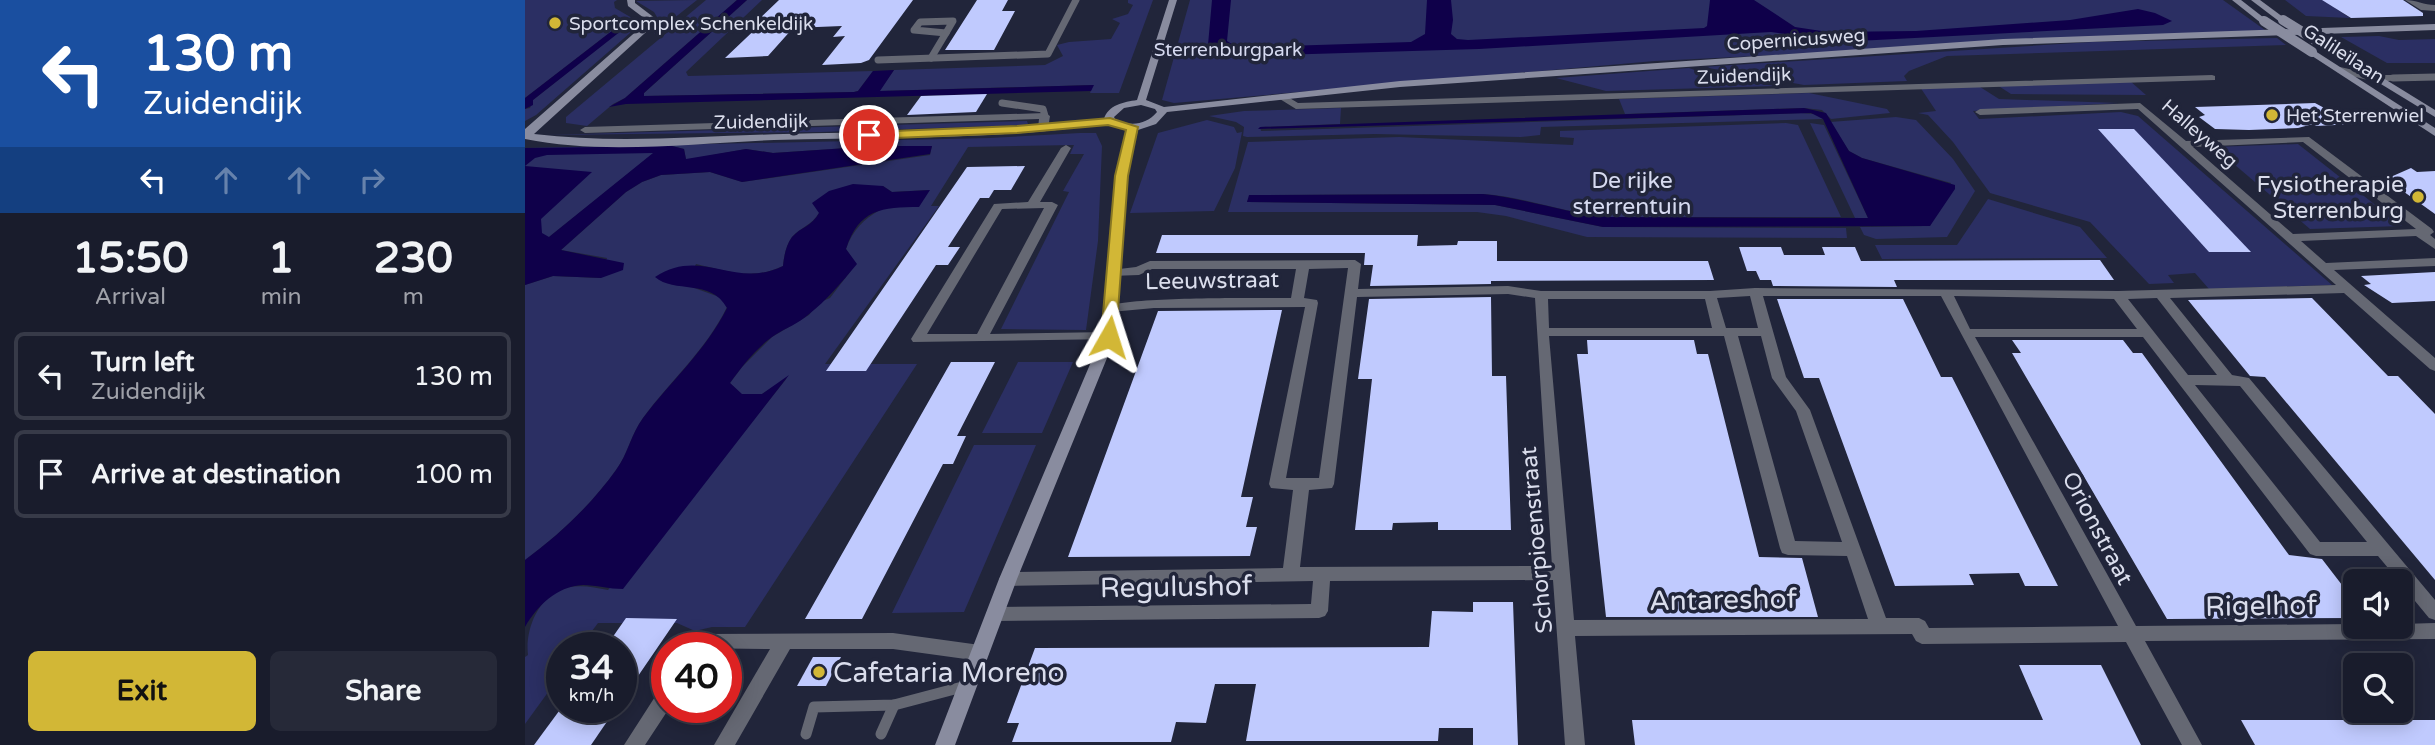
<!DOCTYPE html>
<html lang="en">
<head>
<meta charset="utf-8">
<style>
  body { margin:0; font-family:"Varela Round",sans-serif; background:#262938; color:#f1f3f6; height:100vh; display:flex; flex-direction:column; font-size:26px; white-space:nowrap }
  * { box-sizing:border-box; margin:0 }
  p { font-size:23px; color:#9fa1a9 }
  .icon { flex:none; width:38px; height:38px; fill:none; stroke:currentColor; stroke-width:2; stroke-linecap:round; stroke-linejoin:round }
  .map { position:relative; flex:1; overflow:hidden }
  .side { display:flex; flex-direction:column; background:#191c2c; width:525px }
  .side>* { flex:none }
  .top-card { background:#1a4fa0; color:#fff; overflow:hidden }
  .tools { position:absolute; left:1818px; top:569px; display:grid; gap:14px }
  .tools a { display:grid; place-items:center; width:70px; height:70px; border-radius:10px; background:#191c2c; box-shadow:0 4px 18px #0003,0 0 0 2px #373a48; font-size:35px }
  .speed { position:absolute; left:21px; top:632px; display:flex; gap:14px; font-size:35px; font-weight:700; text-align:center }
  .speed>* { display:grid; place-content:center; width:91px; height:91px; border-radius:50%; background:#191c2c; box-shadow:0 4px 18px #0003,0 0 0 2px #373a48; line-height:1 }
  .speed small { font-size:18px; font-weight:400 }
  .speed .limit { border:10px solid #d22; background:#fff; color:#111 }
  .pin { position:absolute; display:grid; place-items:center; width:60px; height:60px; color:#fff; margin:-30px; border:4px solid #fff; border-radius:50%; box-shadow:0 2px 7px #0007 }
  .me { position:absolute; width:77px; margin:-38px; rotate:6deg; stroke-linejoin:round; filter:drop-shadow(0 0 5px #0008) }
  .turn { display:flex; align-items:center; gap:24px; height:147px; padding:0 28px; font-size:32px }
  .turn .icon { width:91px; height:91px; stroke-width:2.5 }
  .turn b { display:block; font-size:49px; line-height:60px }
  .lanes { display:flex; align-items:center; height:66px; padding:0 28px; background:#0003; justify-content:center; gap:35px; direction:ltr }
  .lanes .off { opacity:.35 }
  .eta { display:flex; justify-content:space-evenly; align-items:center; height:119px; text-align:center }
  .eta b { font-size:42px; font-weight:800; line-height:49px }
  .action { display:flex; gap:14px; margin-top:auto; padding:14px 28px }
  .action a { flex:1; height:80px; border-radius:10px; background:#d2b736; color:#111; font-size:28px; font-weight:800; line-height:80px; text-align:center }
  .action a+a { background:#262938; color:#f1f3f6 }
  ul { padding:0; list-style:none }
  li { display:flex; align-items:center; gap:21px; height:88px; margin:0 14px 10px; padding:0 14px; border:4px solid #373a48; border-radius:10px }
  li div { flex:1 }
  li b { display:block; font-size:26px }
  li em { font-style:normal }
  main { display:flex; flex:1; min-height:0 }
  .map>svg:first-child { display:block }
  .green { fill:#2b2f63 }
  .water { fill:#0f004a; fill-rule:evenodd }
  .building { fill:#c0cafe }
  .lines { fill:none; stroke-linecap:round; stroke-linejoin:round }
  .lane-far1 { stroke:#656873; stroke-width:7 }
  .lane { stroke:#656873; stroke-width:11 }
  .street { fill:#656873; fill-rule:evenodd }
  .secondary { fill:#898c9f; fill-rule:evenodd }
  .secondary-bridge { stroke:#898c9f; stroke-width:10 }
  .route { fill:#d2b736; stroke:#887723; stroke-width:2 }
  .poi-dot { fill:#d2b736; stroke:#21253a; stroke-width:2.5 }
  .labels { text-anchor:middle; stroke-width:7; stroke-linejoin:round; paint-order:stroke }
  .far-poi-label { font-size:19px; fill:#daddec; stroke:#21253a; text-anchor:start }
  .far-street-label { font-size:19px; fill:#daddec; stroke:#21253a }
  .far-park-label { font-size:19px; fill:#d6daf0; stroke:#21253a }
  .park-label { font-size:23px; fill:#d6daf0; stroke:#21253a }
  .poi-label { font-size:23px; fill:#daddec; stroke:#21253a; text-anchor:end }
  .street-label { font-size:23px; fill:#daddec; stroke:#21253a }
  .near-street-label { font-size:28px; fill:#daddec; stroke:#21253a }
  .near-poi-label { font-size:28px; fill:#daddec; stroke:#21253a; text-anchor:start }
</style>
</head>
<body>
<main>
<section class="side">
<div class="top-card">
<div class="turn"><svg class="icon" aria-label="left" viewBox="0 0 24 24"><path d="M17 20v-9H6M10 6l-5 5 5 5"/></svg><div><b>130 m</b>Zuidendijk</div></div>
<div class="lanes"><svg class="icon" aria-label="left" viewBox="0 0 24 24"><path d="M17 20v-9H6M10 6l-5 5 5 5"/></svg><svg class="icon off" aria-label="ahead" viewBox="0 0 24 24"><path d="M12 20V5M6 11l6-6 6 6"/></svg><svg class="icon off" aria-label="ahead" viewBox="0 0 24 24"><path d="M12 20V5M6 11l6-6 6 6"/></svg><svg class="icon off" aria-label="right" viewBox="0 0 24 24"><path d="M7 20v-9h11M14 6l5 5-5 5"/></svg></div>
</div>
<div class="eta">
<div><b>15:50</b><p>Arrival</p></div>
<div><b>1</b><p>min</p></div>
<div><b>230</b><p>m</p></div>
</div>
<ul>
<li><svg class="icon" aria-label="left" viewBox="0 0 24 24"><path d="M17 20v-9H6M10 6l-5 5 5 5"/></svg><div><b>Turn left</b><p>Zuidendijk</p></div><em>130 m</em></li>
<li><svg class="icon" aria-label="arrive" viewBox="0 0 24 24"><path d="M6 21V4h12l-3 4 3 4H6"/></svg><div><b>Arrive at destination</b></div><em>100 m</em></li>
</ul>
<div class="action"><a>Exit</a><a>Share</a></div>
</section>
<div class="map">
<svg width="1910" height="745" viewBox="0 0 1910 745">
  <rect width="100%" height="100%" fill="#21253a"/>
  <g class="green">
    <polygon points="0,0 92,0 89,2 90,8 112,21 113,26 11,115 0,121 0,109 5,108 8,100 100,27 92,27 0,98"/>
    <polygon points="172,0 129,34 135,22 129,12 111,1"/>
    <polygon points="181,0 212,0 100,98 88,104 62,126 41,123 41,117"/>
    <polygon points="222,0 237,0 161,72 163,76 348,71 333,91 329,92 119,96 119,93"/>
    <polygon points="603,0 628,0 594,93 565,93 568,85 354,91 369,70 520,65 538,56 532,45 544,42 586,39 595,23 587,19 603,14 608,5 603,3"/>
    <polygon points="665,0 1698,0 1740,30 1130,61 649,103 637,100"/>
    <polygon points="1760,0 1806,0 1810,8 1825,18 1781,16"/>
    <polygon points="1854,36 1874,40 1910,39 1910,63 1862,63 1816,37"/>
    <polygon points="1752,38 1761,45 1422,56 1384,71 1379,76 1382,81 1279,85 1178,67 1567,42"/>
    <polygon points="1164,68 1187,76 1250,86 1081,91 1031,78"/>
    <polygon points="1605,81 1621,95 1486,94 1472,85"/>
    <polygon points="1452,85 1474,99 1593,103 1448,111 1454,119 1596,112 1613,116 1807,285 1684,289 1670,273 1643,275 1649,283 1624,284 1565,222 1465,193 1428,142 1403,115 1393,113 1411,111 1395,87"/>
    <polygon points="1284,93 1362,109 1365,113 1306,119 1297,110 1279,108 1100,114 1094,99"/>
    <polygon points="816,108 815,124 735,127 736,131 1276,113 1290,114 1298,119 1016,127 1015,135 996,137 850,134 722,137 718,136 719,127 711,122 684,116 719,111"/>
    <polygon points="1371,117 1391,120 1428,159 1450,191 1422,237 1351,239 1339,235 1335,227 1405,226 1426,183 1337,158 1324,151 1305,122"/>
    <polygon points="682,120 709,127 712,133 717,132 710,168 689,211 605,213 633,133"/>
    <polygon points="502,121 503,124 499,125 296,132 22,135"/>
    <path d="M 1261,123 L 1273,125 L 1316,217 L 1086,217 C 1042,214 1002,197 958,194 L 725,195 L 722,202 L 970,205 L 1078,227 L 1321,228 L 1322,238 L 1062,237 L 981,216 L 952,212 L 703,212 L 723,142 L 874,137 L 1048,145 L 1049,138 L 1035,137 L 1035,131 Z"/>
    <polygon points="1285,123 1299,125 1343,218 1330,218"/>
    <path d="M 555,133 L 571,133 L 577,146 L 573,241 L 561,330 L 476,329 L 544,192 L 538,191 L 559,154 L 545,154 L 549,145 L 443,147 L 406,206 L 414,206 L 300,364 L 392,364 L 220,627 L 187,627 L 170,631 L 152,623 L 73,623 L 55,647 L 37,648 L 37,673 L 0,724 L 0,657 L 3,655 C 0,631 12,601 33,591 C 49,583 67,587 83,590 L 186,473 L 262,378 L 237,394 L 216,394 L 205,383 L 217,367 L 247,337 L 284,315 L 293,303 L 305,298 L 331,264 L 321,249 C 334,211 369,204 404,190 L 367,192 L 358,186 L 294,213 C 287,225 276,227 267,237 C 261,245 259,256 258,266 C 226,281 203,271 171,264 L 161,285 L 197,298 L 202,307 C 181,350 146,380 118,418 C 106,434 103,454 91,470 C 66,505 34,535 0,560 L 0,285 L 28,276 L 76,278 L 82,258 L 36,250 L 101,192 L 117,182 L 136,175 L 185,172 L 217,182 L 405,155 L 407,146 L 352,146 L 248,153 L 221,149 L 161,160 L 159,149 L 147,146 L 129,153 L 24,237 L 0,252 L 0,148 L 465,138 Z"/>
    <polygon points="1773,144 1877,226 1785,229 1689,147"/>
    <polygon points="1463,199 1555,227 1582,258 1357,259 1350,245 1432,245"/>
    <polygon points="493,362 548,362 517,433 457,433"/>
    <polygon points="449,445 511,445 439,612 367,613"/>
  </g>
  <g class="water">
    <polygon points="212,0 222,0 119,93 119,96 329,92 333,91 348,71 369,70 355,91 569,85 566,91 101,104 84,107 100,98"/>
    <polygon points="687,0 706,0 702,41 710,46 726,47 886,42 900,34 902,0 926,0 928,20 926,34 932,39 943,40 1179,28 1182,26 1185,0 1229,0 1270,27 1303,32 1391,31 1545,20 1613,9 1630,13 1647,21 1638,25 1313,42 1246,32 954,49 691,57 682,56"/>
    <polygon points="92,27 101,27 8,100 8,105 0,109 0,98"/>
    <path d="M 1279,108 L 1301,113 L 1324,151 L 1337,158 L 1430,185 L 1430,189 L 1405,226 L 1078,227 L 970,205 L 722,202 L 724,195 L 958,194 C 1001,198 1042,214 1086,217 L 1343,218 L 1298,119 L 1286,113 L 733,129 L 735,127 Z"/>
    <path d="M 147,146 L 159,149 L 161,159 L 221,149 L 248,153 L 352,146 L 407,146 L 405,154 L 217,182 L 185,172 L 136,175 L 117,182 L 101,192 L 36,250 L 99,263 L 98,270 L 76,278 L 28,276 L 0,285 L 0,148 ZM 128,153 L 24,237 L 17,233 L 16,219 L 67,172 L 0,166 L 10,158 L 22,155 Z"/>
    <path d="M 328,184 L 358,186 L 367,192 L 405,190 L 394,207 C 357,207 334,209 321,249 L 332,264 C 316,283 302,300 283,315 C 274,323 261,328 250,335 C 233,346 217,366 205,383 L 217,394 L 237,394 L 264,375 L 98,589 C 84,589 71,585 58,585 C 32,586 12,606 0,627 L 0,560 C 34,535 66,505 91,470 C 103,454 106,434 118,418 C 146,381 181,350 202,308 C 186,278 149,294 130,277 C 177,246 209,290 258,266 C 259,256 261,245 267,237 C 276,227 287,226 294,213 L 287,203 L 304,191 Z"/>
  </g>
  <g class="building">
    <polygon points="254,0 388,0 344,60 336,63 297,65 320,36 308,37 317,26 268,28 243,56 200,58 241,19 234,19"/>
    <polygon points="452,0 483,0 477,11 490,11 469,50 420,50"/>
    <polygon points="1797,0 1878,0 1898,13 1898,16 1826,18"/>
    <polygon points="462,94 451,112 382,115 396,96"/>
    <polygon points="1790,103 1829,124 1791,126 1788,124 1773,128 1724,130 1690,129 1674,117 1680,115 1670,107"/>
    <polygon points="1573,129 1609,129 1726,252 1684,252"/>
    <polygon points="500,166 486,190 469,190 464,198 455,198 423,247 435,247 423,265 411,265 341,371 301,371 442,167"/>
    <polygon points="1886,168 1892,172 1910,171 1910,214 1861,179"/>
    <polygon points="637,235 893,235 892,246 932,245 933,241 972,241 972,261 1183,261 1189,280 966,281 966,284 845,286 848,265 839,265 840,253 631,253"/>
    <polygon points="1214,247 1256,247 1259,255 1300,255 1297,247 1330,247 1336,261 1575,260 1589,280 1369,280 1372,287 1248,286 1246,280 1235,280 1231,271 1222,271"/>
    <polygon points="1910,272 1910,301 1867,303 1839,285 1846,284 1836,276"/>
    <polygon points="966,297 967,376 981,376 986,530 913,530 913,522 868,523 867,530 830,530 847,379 833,379 844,299"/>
    <polygon points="1787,298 1863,376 1873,376 1910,414 1910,580 1740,377 1725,376 1663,300"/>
    <polygon points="1252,299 1378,299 1416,377 1427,377 1533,586 1500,586 1494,573 1444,574 1449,585 1370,586 1294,378 1279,378"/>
    <polygon points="757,310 716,497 728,497 721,527 732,527 725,556 543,557 633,311"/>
    <polygon points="1062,340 1169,340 1172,354 1183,354 1234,557 1277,558 1293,617 1081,617 1052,354 1063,354"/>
    <polygon points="1487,340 1598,340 1608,353 1617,353 1764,555 1797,559 1817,585 1830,586 1830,618 1642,619 1487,353 1496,353"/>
    <polygon points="426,362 470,362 432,436 441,436 428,464 418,464 337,619 280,619"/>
    <polygon points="948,602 988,602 993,745 948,745 948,728 914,728 913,741 721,741 731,684 690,684 681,723 651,722 646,742 487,742 494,723 482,723 510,648 904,647 907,611 948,612"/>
    <polygon points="101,618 152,619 96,701 96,648 80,648"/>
    <polygon points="288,657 316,657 301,686 272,686"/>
    <polygon points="1494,665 1576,665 1616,745 1110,745 1107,720 1518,720"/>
    <polygon points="37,707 92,707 66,745 9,745"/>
    <polygon points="1716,720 1910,720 1910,745 1730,745"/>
  </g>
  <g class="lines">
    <g class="lane-far1">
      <polygon points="428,21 421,33 389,30 395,22"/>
      <polyline points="406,58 421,33"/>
      <polyline points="353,60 523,54 551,0"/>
      <polyline points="1868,78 1910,77"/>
      <polyline points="477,103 518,109 520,116"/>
    </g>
    <g class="lane">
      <polyline points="281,734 289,707 369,705 441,686"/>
      <polyline points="356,734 369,705"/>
    </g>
    <g class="street">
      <path d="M 1880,0 C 1891,0 1899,5 1910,5 L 1910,11 L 1896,10 Z"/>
      <path d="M 1815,67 L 1851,75 L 1868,75 L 1873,78 C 1857,87 1829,76 1812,72 L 1812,68 Z"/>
      <polygon points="1687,75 1690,76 1690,80 771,109 750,96 758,94 773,103"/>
      <path d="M 1615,103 L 1661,141 L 1784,137 L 1907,229 L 1909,232 L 1905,235 L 1910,239 L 1910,249 L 1891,236 L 1776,241 L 1801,263 L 1910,258 L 1910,266 L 1809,270 L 1910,358 L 1910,371 L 1905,369 L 1819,293 L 1645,298 L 1707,375 L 1724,378 L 1910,600 L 1910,620 L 1904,618 L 1876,584 L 1876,581 L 1874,581 L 1853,556 L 1791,556 L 1785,554 L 1618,337 L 1450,337 L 1611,626 L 1830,624 L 1830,626 L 1876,626 L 1876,624 L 1910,623 L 1910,639 L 1620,641 L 1677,745 L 1657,745 L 1601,642 L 1397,644 L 1391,641 L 1387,634 L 1050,636 L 1060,745 L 1040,745 L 1028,580 L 805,581 L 803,611 L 800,616 L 794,618 L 470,621 L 464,619 L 461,614 L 464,609 L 470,607 L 786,604 L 788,581 L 483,586 L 477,584 L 474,579 L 477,574 L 483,572 L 758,568 L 768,490 L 746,488 L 744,484 L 780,307 L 629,308 L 586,312 L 579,308 C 593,296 738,298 766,298 L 771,269 L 627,269 L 614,275 L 586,276 L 584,273 L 586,270 L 611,267 L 625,261 L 830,260 L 836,264 L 833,289 L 983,286 L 1016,291 L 1185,291 L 1230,288 L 1593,291 L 1811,285 L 1613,109 L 1455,115 L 1450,112 L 1455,109 ZM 1778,142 L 1891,229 L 1768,234 L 1668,147 ZM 823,268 L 794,478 L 761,478 L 793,303 L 792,300 L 779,298 L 784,269 ZM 983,294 L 1010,298 L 1027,566 L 775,567 L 784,490 L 807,488 L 809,484 L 832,297 ZM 1225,296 L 1233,328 L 1201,328 L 1192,298 ZM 1238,296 L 1416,296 L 1593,626 L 1404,628 L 1400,621 L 1394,618 L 1361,618 L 1285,410 L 1261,377 ZM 1429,296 L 1589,299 L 1612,329 L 1445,329 ZM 1632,298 L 1692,375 L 1663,375 L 1603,299 ZM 1023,299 L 1180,299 L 1187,328 L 1024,328 ZM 1024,336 L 1199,336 L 1255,548 L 1257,553 L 1263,555 L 1322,556 L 1343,619 L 1049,620 ZM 1213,336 L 1236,336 L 1247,378 L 1271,411 L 1317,542 L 1270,541 ZM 1670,385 L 1715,386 L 1842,542 L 1795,542 Z"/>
      <polygon points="520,113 525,116 523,128 518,131 513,128 514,119 60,133 55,130 60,127"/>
      <path d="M 541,145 L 546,148 L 515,202 L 527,202 L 533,205 L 465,334 L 584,332 L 589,333 L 591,336 L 589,339 L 388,342 L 386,339 L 469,204 L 503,202 L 536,148 ZM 519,208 L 452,334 L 402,334 L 477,209 Z"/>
      <polygon points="368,633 455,645 461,647 464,653 461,659 455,661 368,649 265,649 210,745 189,745 245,649 163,648 170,637 176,634"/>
      <polygon points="142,687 142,707 145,707 120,745 99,745 135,689"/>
    </g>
    <g class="secondary">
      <path d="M 102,0 L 110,0 L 110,3 L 131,19 L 131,23 L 9,134 C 92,144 176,136 259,134 C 367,131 473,134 579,119 C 583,105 599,102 612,100 L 644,0 L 652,0 L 621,100 L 639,107 L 875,81 L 1478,39 L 1910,24 L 1910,30 L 1478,45 L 875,87 L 642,112 L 631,124 L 613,130 L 602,176 L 591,336 L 492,579 L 430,745 L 410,745 L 474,579 L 577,336 L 590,176 L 602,130 L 583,124 C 472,140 361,137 249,140 C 171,143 77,155 0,139 L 0,129 L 123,21 L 103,6 ZM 616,105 L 630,109 L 632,112 C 621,125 605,127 590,119 L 589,117 L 599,108 Z"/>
      <polygon points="1707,0 1716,0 1743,21 1736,23"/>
      <polygon points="1726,0 1735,0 1762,20 1755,22"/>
      <polygon points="1787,49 1910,128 1910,136 1784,54 1782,52"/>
      <polygon points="1805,49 1811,49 1910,110 1910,117 1805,53"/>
    </g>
    <g class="secondary-bridge">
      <polyline points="1758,20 1808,51"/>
      <polyline points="1739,21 1787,52"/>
    </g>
  </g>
  <polygon class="route" points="585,118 613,127 603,176 591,337 584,341 576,337 590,176 601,130 583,125 492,133 344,139 338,135 344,132 492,126"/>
  <g class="poi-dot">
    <circle cx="30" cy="23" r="7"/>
    <circle cx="1747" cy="115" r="7"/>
    <circle cx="1893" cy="197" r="7"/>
    <circle cx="294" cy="672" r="7"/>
  </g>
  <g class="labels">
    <g class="far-poi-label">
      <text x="44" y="30">Sportcomplex Schenkeldijk</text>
      <text x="1761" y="122">Het Sterrenwiel</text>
    </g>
    <g class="far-street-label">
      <text transform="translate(1271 39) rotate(-4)" y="7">Copernicusweg</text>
      <text transform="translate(1819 53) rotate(33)" y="7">Galileïlaan</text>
      <text transform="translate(1219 75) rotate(-2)" y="7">Zuidendijk</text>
      <text transform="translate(236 121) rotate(-1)" y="7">Zuidendijk</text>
      <text transform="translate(1675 133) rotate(41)" y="7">Halleyweg</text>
    </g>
    <g class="far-park-label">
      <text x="703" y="56">Sterrenburgpark</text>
    </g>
    <g class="park-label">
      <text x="1107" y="188">De rijke<tspan x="1107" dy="26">sterrentuin</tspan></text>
    </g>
    <g class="poi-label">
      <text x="1879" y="192">Fysiotherapie<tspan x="1879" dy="26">Sterrenburg</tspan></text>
    </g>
    <g class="street-label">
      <text transform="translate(687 280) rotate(-1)" y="8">Leeuwstraat</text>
      <text transform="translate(1573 528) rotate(62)" y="8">Orionstraat</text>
      <text transform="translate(1011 540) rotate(-95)" y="8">Schorpioenstraat</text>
    </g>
    <g class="near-street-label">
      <text transform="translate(651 586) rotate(-1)" y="10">Regulushof</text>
      <text transform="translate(1198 599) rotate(-1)" y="10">Antareshof</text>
      <text transform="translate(1736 605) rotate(-1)" y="10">Rigelhof</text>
    </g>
    <g class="near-poi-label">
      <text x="308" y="682">Cafetaria Moreno</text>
    </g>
  </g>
</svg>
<div class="tools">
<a><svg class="icon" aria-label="sound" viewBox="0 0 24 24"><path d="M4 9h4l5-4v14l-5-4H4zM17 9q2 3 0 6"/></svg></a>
<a><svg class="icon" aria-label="search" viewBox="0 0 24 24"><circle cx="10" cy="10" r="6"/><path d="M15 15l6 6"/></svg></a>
</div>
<div class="speed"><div>34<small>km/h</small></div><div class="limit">40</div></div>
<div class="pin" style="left:344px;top:135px;background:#d93025"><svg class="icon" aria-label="arrive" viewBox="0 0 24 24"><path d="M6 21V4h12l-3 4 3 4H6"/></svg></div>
<svg class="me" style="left:584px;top:337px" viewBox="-20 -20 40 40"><path d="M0-17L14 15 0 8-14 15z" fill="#d2b736" stroke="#fff" stroke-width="4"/></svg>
</div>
</main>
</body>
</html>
